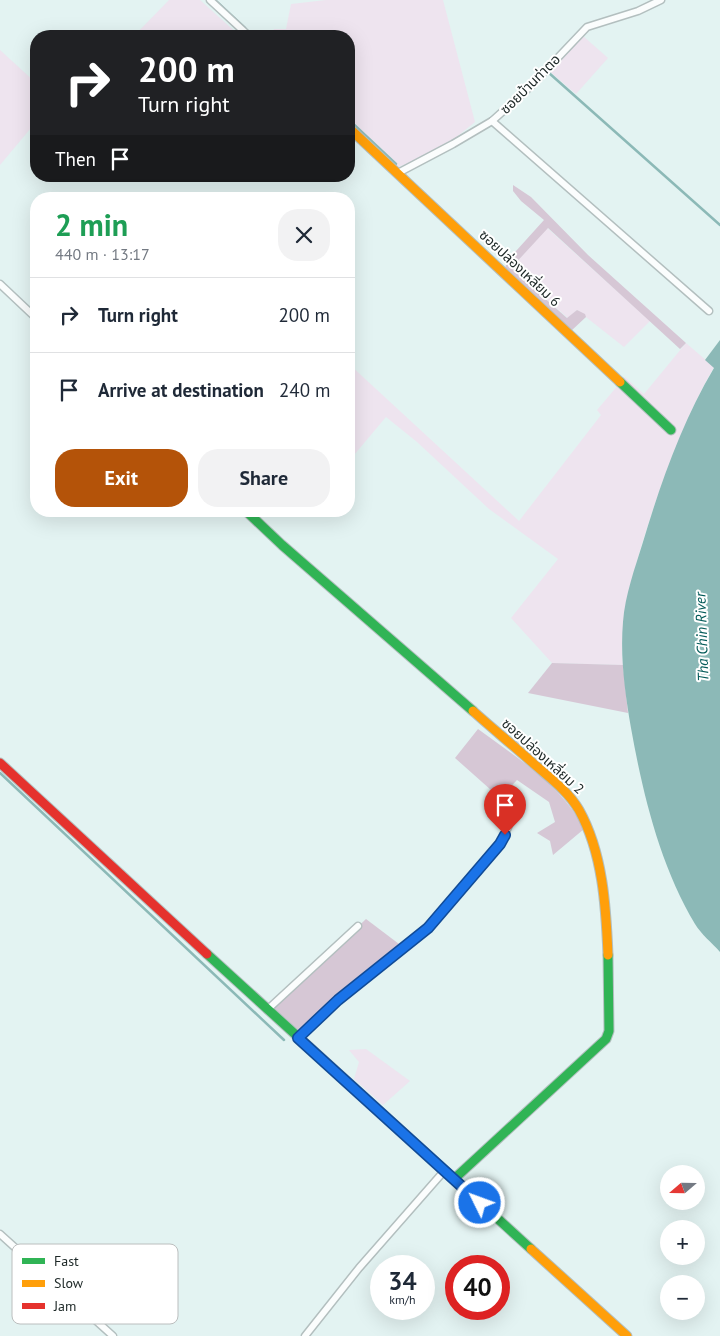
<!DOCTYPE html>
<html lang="en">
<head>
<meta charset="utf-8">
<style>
  body { margin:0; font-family:"PT Sans","Noto Sans Thai",sans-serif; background:#f2f2f3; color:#1f2937; height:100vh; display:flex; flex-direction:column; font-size:19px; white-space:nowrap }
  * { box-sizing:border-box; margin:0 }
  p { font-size:16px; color:#747a83 }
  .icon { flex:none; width:28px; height:28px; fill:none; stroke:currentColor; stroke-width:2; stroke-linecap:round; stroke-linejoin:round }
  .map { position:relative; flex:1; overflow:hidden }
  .sheet { position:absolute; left:30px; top:192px; width:325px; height:325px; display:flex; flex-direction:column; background:#fff; border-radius:20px; box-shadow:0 5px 20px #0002 }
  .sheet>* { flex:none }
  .guide { position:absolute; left:30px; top:30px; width:325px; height:152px; border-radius:20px; box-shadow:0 5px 20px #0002; background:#202124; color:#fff; overflow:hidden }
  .needle { width:32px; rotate:250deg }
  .buttons { position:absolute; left:660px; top:1165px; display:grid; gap:10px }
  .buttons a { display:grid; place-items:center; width:45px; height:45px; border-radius:50%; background:#fff; box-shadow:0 5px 20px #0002; font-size:25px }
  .speed { position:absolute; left:370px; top:1255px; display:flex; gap:10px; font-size:25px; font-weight:700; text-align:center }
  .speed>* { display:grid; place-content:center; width:65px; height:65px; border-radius:50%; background:#fff; box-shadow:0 5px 20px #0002; line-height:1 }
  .speed small { font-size:12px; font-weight:400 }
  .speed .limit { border:8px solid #d22; background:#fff; color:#111 }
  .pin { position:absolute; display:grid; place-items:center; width:42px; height:42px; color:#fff; margin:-51px -21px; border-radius:50% 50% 50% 0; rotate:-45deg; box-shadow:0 0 5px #0007 }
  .pin .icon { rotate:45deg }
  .me { position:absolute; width:55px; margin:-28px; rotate:312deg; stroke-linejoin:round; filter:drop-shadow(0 0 4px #0008) }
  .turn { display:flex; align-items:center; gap:18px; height:105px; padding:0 25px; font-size:22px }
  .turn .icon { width:65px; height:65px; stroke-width:2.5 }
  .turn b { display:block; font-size:35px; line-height:42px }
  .then { display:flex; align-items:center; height:48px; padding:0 25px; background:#0003; gap:10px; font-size:19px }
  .round { display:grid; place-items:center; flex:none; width:52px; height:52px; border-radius:20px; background:#f2f2f3 }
  .overview { display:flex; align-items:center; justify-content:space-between; height:85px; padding:0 25px }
  h1 { font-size:30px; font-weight:700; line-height:38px; color:#1e9e55 }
  .action { display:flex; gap:10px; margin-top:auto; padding:10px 25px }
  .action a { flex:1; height:58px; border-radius:20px; background:#b45309; color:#fff; font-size:20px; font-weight:700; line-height:58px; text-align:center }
  .action a+a { background:#f2f2f3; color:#1f2937 }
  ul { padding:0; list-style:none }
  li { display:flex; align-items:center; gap:15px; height:75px; padding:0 25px; border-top:1px solid #e0e1e3 }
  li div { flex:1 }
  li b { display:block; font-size:19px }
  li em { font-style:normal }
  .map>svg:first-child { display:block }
  .green { fill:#eee4ef }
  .forest { fill:#d6c7d5 }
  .water { fill:#8cb9b7 }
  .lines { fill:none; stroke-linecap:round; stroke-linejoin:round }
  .stream { stroke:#8cb9b7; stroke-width:2.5 }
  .street-casing { stroke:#b3bfbf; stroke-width:9 }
  .fast-casing { stroke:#b3bfbf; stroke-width:11 }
  .slow-casing { stroke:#b3bfbf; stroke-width:11 }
  .jam-casing { stroke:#b3bfbf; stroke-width:11 }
  .street { stroke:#fbfdfd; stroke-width:6 }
  .fast { stroke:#30b455; stroke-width:9 }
  .slow { stroke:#ff9f0a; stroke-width:9 }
  .jam { stroke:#e5322d; stroke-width:9 }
  .route-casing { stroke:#114b97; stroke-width:12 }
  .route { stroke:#1a73e8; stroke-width:9 }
  .labels { text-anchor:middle; stroke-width:4; stroke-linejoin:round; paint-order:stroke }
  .street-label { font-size:14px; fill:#1c2726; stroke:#fff }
  .water-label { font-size:15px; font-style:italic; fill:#045b59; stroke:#fff }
  .key { fill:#fff; stroke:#bbbebe; stroke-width:1 }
  .key-label { font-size:14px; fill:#1c2726 }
</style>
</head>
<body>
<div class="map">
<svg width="720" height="1336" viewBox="0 0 720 1336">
  <rect width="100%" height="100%" fill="#e3f3f2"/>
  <g class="green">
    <polygon points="169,0 200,0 240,36 134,36"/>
    <polygon points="326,0 443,0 475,122 454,139 406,164 398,167 391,164 349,125 349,36 272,36 274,29 286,29 291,4"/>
    <polygon points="583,36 608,58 576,94 548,70"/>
    <polygon points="0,50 36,83 36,122 0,165"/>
    <polygon points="547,228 650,321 624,347 577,310 568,318 515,272 512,267"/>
    <path d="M 686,343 L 714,367 C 689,411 671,457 655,504 C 642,542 630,580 625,619 C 624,635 621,650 623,665 L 552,663 L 511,618 L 558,559 L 489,509 L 417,442 L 386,417 L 349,461 L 349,364 L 519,521 L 601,415 L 597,410 L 625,377 L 644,394 Z"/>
    <polygon points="366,1049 410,1081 383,1105 354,1079 359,1062 349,1050"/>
  </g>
  <g class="forest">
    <polygon points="513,185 531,197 588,255 686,343 680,349 548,228 512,267 515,272 567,318 577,310 585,314 586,317 571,331 505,269 507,261 544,220 521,201 513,191"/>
    <polygon points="552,663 623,665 628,713 528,693"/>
    <path d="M 478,729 C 517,758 562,785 584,829 L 553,855 L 550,841 L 537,833 L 555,822 L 549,802 L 517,780 L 500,798 L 455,758 Z"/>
    <polygon points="366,919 399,944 305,1028 298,1030 274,1008"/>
  </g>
  <path class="water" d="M 720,340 L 720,952 C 712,943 701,934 695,924 C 660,865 643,795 631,728 C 625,693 620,657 623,622 C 625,595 635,568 643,542 C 661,482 682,422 714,368 L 705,360 Z"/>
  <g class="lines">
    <g class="stream">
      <polyline points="215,0 245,28"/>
      <polyline points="249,32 254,36"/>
      <polyline points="549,73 720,225"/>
      <polyline points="349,120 396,164"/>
      <polyline points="0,773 284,1040"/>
    </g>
    <defs>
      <g id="street">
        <polyline points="210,0 249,36"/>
        <polyline points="492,121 709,311"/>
        <polyline points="398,173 453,144 492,121 531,86 587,27 638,11 661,0"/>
        <polyline points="0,284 36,318"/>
        <polyline points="267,1010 358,926"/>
        <polyline points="298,1038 338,1000 433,922 500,845 509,825 511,805"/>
        <polyline points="0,1234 113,1336"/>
        <polyline points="305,1336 359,1268 445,1170"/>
      </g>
      <g id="fast">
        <polyline points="620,382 671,430"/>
        <polyline points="246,511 282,545 473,711"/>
        <polyline points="207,954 531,1249"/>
        <polyline points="454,1179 606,1039 609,1031 608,955"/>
      </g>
      <g id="slow">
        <polyline points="349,128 620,382"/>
        <path d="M 473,711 C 493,729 514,746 534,764 C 550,778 568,791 579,810 C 603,853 606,907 608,955"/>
        <polyline points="531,1249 627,1336"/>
      </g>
      <polyline id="jam" points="0,763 207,954"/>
    </defs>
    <use href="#street" class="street-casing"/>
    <use href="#fast" class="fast-casing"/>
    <use href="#slow" class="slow-casing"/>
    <use href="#jam" class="jam-casing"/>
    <use href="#street" class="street"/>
    <use href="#fast" class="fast"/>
    <use href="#slow" class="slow"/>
    <use href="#jam" class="jam"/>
  </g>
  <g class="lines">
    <defs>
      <polyline id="route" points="480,1203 298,1038 338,1000 428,928 500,844 505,835"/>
    </defs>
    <use href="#route" class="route-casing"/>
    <use href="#route" class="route"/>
  </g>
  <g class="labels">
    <g class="street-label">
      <text transform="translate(530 84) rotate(-45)" y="5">ซอยบ้านท่าตอ</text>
      <text transform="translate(520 268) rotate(43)" y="5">ซอยปล่องเหลี่ยม 6</text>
      <text transform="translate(543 756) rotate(42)" y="5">ซอยปล่องเหลี่ยม 2</text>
    </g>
    <g class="water-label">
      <text transform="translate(702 637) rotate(-92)" y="5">Tha Chin River</text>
    </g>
  </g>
  <rect x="12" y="1244" width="166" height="80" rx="8" class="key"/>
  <rect x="22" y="1258" width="23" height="6" fill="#30b455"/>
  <rect x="22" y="1280" width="23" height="7" fill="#ff9f0a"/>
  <rect x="22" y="1303" width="23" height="6" fill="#e5322d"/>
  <g class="key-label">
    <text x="54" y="1266">Fast</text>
    <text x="54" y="1288">Slow</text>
    <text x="54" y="1311">Jam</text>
  </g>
</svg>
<div class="buttons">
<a><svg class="needle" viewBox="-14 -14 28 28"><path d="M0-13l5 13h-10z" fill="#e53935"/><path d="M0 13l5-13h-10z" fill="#747a83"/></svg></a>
<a>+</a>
<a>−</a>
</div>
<div class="speed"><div>34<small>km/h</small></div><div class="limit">40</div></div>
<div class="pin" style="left:505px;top:835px;background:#d93025"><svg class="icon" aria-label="arrive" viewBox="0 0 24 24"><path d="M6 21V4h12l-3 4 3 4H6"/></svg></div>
<svg class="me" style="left:480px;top:1203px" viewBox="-20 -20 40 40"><circle r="17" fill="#1a73e8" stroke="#fff" stroke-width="3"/><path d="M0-11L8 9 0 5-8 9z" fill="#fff"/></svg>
<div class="guide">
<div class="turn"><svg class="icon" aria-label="right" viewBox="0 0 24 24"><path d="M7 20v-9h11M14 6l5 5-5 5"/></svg><div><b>200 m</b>Turn right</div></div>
<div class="then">Then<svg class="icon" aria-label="arrive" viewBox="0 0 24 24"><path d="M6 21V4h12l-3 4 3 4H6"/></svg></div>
</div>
<section class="sheet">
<div class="overview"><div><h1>2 min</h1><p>440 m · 13:17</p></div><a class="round"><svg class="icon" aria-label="close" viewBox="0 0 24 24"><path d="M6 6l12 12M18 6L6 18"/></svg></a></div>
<ul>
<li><svg class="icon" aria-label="right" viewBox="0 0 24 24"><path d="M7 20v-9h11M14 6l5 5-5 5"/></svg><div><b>Turn right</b></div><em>200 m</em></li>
<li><svg class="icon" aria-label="arrive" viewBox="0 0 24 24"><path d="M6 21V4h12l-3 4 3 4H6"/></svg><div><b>Arrive at destination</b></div><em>240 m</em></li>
</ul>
<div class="action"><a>Exit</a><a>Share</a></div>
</section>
</div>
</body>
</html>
